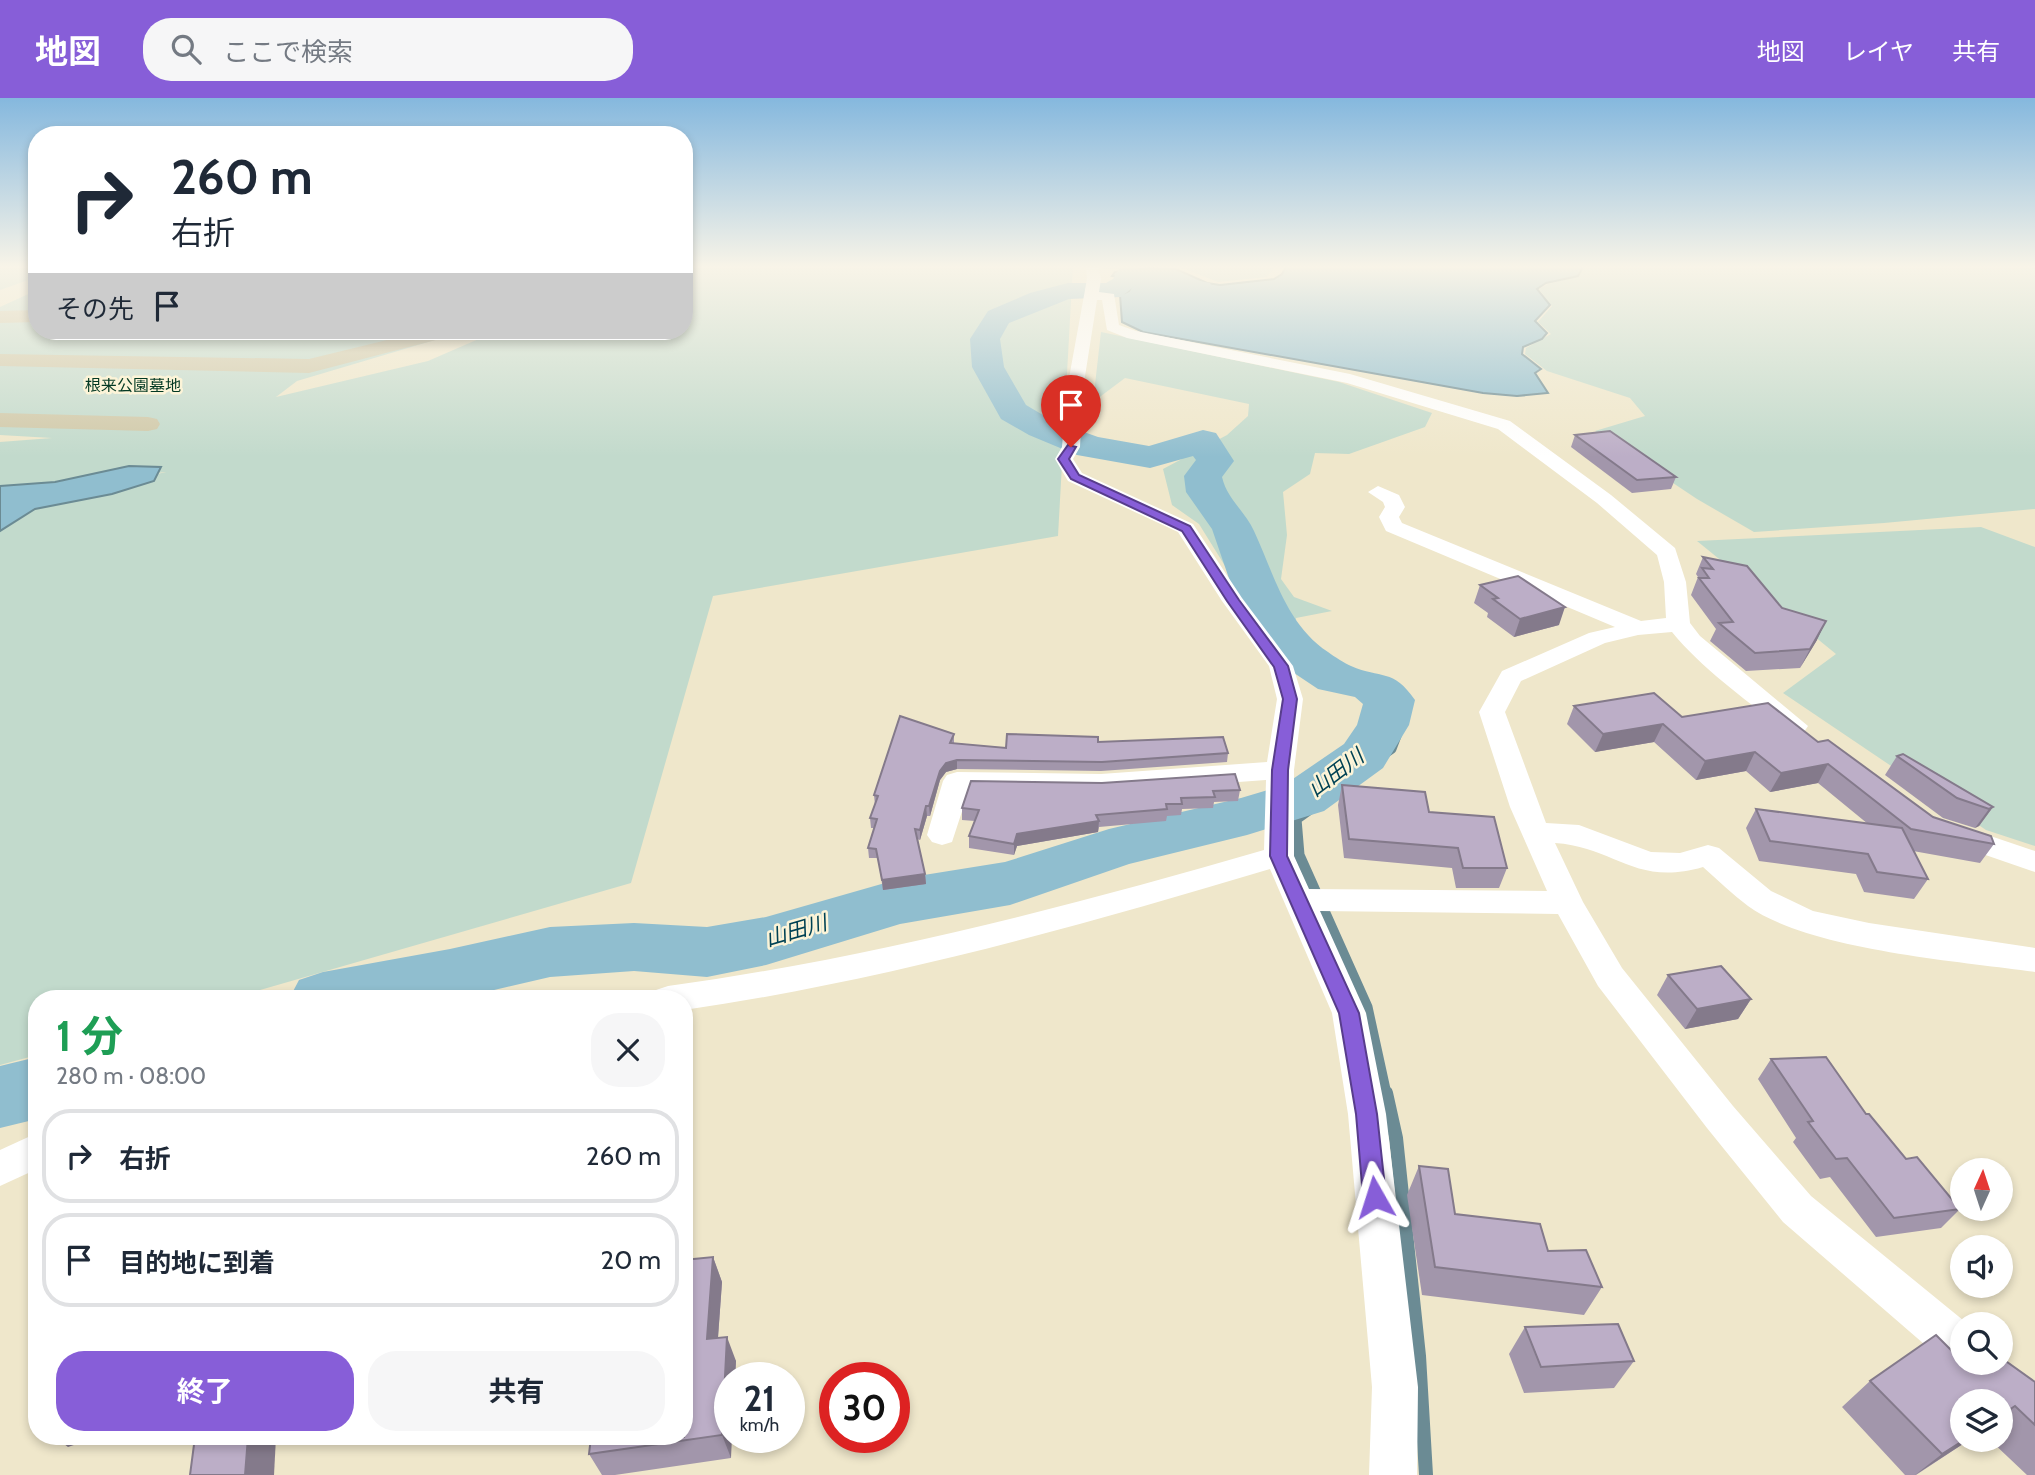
<!DOCTYPE html>
<html lang="ja">
<head>
<meta charset="utf-8">
<style>
  body { margin:0; font-family:Cabin,"Noto Sans JP",sans-serif; background:#f6f6f7; color:#1f2937; height:100vh; display:flex; flex-direction:column; font-size:26px; white-space:nowrap }
  * { box-sizing:border-box; margin:0 }
  p { font-size:23px; color:#747a83 }
  .icon { flex:none; width:38px; height:38px; fill:none; stroke:currentColor; stroke-width:2; stroke-linecap:round; stroke-linejoin:round }
  .map { position:relative; flex:1; overflow:hidden }
  .side { position:absolute; left:28px; top:892px; width:665px; height:455px; display:flex; flex-direction:column; background:#fff; border-radius:28px; box-shadow:0 4px 10px #0003 }
  .side>* { flex:none }
  .hud { position:absolute; left:28px; top:28px; width:665px; height:214px; border-radius:28px; box-shadow:0 4px 10px #0003; background:#fff; color:#1f2937; overflow:hidden }
  .needle { width:46px; rotate:3deg }
  .buttons { position:absolute; left:1950px; top:1060px; display:grid; gap:14px }
  .buttons a { display:grid; place-items:center; width:63px; height:63px; border-radius:50%; background:#fff; box-shadow:0 4px 10px #0003; font-size:35px }
  .speed { position:absolute; left:714px; top:1264px; display:flex; gap:14px; font-size:35px; font-weight:700; text-align:center }
  .speed>* { display:grid; place-content:center; width:91px; height:91px; border-radius:50%; background:#fff; box-shadow:0 4px 10px #0003; line-height:1 }
  .speed small { font-size:18px; font-weight:400 }
  .speed .limit { border:10px solid #d22; background:#fff; color:#111 }
  .pin { position:absolute; display:grid; place-items:center; width:60px; height:60px; color:#fff; margin:-72px -30px; border-radius:50% 50% 50% 0; rotate:-45deg; box-shadow:0 0 7px #0007 }
  .pin .icon { rotate:45deg }
  .me { position:absolute; width:77px; margin:-38px; rotate:354deg; stroke-linejoin:round; filter:drop-shadow(0 0 5px #0008) }
  .turn { display:flex; align-items:center; gap:24px; height:147px; padding:0 28px; font-size:32px }
  .turn .icon { width:91px; height:91px; stroke-width:2.5 }
  .turn b { display:block; font-size:49px; line-height:60px }
  .then { display:flex; align-items:center; height:66px; padding:0 28px; background:#0003; gap:14px; font-size:26px }
  .round { display:grid; place-items:center; flex:none; width:74px; height:74px; border-radius:28px; background:#f6f6f7 }
  .overview { display:flex; align-items:center; justify-content:space-between; height:119px; padding:0 28px }
  h1 { font-size:42px; font-weight:700; line-height:52px; color:#1e9e55 }
  .action { display:flex; gap:14px; margin-top:auto; padding:14px 28px }
  .action a { flex:1; height:80px; border-radius:28px; background:#875ed8; color:#fff; font-size:28px; font-weight:700; line-height:80px; text-align:center }
  .action a+a { background:#f6f6f7; color:#1f2937 }
  ul { padding:0; list-style:none }
  li { display:flex; align-items:center; gap:21px; height:94px; margin:0 14px 10px; padding:0 14px; border:4px solid #e0e1e3; border-radius:28px }
  li div { flex:1 }
  li b { display:block; font-size:26px }
  li em { font-style:normal }
  header { display:flex; align-items:center; gap:42px; box-sizing:border-box; height:98px; padding:0 35px; background:#875ed8; color:#fff }
  header strong { font-size:33px }
  nav { display:flex; gap:38px; margin-inline-start:auto; font-size:24px }
  .search { width:490px; height:63px; background:#f6f6f7; display:flex; align-items:center; gap:18px; box-sizing:border-box; padding:0 24px; border-radius:28px; color:#747a83; font-size:26px }
  .map>svg:first-child { display:block }
  .green { fill:#c2dacc }
  .water { fill:#90becf; stroke:#6b8b94; stroke-width:2 }
  .lines { fill:none; stroke-linecap:round; stroke-linejoin:round }
  .stream-far2 { stroke:#6b8b94; stroke-width:9 }
  .stream-far1 { stroke:#6b8b94; stroke-width:11 }
  .stream { stroke:#6b8b94; stroke-width:14 }
  .river { fill:#90becf; fill-rule:evenodd }
  .street { fill:#fff; fill-rule:evenodd }
  .secondary { fill:#cfc8a8; fill-rule:evenodd }
  .wall { fill:#a296ab }
  .shaded-wall { fill:#847a8b }
  .building { fill:#bcaec7; stroke:#847a8b; stroke-width:2 }
  .route { fill:#875ed8; stroke:#583d8c; stroke-width:2 }
  .labels { text-anchor:middle; stroke-width:5; stroke-linejoin:round; paint-order:stroke }
  .far-park-label { font-size:16px; fill:#033923; stroke:#fcf4d8 }
  .water-label { font-size:21px; font-style:italic; fill:#004254; stroke:#fcf4d8 }
</style>
</head>
<body>
<header>
<strong>地図</strong>
<div class="search"><svg class="icon" aria-label="search" viewBox="0 0 24 24"><circle cx="10" cy="10" r="6"/><path d="M15 15l6 6"/></svg>ここで検索</div>
<nav><a>地図</a><a>レイヤ</a><a>共有</a></nav>
</header>
<div class="map">
<svg width="2035" height="1377" viewBox="0 0 2035 1377">
  <rect width="100%" height="100%" fill="#efe7cb"/>
  <g class="green">
    <polygon points="0,167 37,167 37,179 0,192"/>
    <polygon points="684,167 1073,167 1058,438 713,498 631,785 229,901 37,901 37,957 0,967 0,412 166,374 0,392 0,344 52,340 0,337 0,209 37,192 37,233 465,233 297,283 276,299 428,263 497,233 684,233"/>
    <polygon points="1101,167 1276,167 1267,179 1218,184 1180,169 1104,171"/>
    <polygon points="1585,167 2035,167 2035,411 1884,425 1754,434 1697,401 1595,333 1645,318 1630,300 1547,273 1525,256 1526,250 1551,236 1538,224 1552,208 1539,191 1548,186 1579,178"/>
    <polygon points="1101,234 1339,284 1432,315 1425,329 1349,356 1315,355 1310,376 1283,394 1287,437 1281,481 1294,499 1332,513 1296,520 1297,535 1274,536 1235,484 1199,426 1172,407 1163,371 1227,337 1248,318 1249,306 1125,280 1093,304"/>
    <polygon points="1981,429 2035,449 2035,748 1986,732 1783,595 1836,556 1697,443"/>
  </g>
  <g class="water">
    <polygon points="1287,167 1584,167 1578,178 1546,185 1537,191 1550,207 1535,223 1547,235 1542,241 1523,249 1522,256 1541,271 1535,275 1548,295 1517,298 1483,295 1143,234 1122,224 1120,197 1129,193 1136,181 1112,178 1115,174 1149,170 1176,171 1207,185 1220,187 1274,181 1282,176"/>
    <polygon points="129,368 161,369 154,383 112,396 35,411 0,433 0,388 55,384"/>
  </g>
  <g class="lines">
    <polyline class="stream-far2" points="1321,702 1392,651 1405,617 1386,614"/>
    <polyline class="stream-far1" points="1324,701 1296,721 1299,757 1367,909 1386,996"/>
    <polyline class="stream" points="1386,995 1396,1040 1419,1258 1426,1377"/>
    <g class="river">
      <path d="M 1128,169 L 1210,185 L 1214,191 L 1210,197 L 1200,199 L 1136,187 L 1121,199 L 1069,201 L 1009,225 L 1000,241 L 1004,269 L 1026,307 L 1053,323 L 1098,339 L 1149,348 L 1203,332 L 1216,335 L 1234,363 L 1222,379 C 1227,401 1245,413 1254,433 C 1274,476 1286,526 1328,554 C 1335,559 1344,565 1351,568 C 1381,581 1393,570 1415,602 L 1409,627 L 1383,670 L 1324,713 L 1247,737 L 1129,766 L 1010,807 L 900,826 L 766,867 L 707,879 L 634,873 L 550,879 L 456,901 L 289,901 L 299,882 L 323,874 L 450,851 L 550,829 L 634,825 L 707,829 L 766,819 L 899,781 L 1005,764 L 1109,731 L 1241,700 L 1284,687 L 1344,646 L 1357,627 L 1363,606 L 1355,599 L 1318,591 L 1291,573 L 1265,544 L 1234,495 L 1212,431 L 1186,394 L 1184,378 L 1196,362 L 1193,358 L 1150,370 L 1077,357 L 1029,337 L 1001,321 L 972,269 L 970,241 L 988,213 L 1030,195 L 1068,185 L 1106,185 L 1113,181 L 1119,171 Z"/>
      <polygon points="37,959 37,1021 0,1030 0,968"/>
    </g>
    <g class="street">
      <path d="M 1086,167 L 1098,167 L 1101,181 L 1099,194 L 1114,196 L 1119,227 L 1136,233 L 1350,276 L 1510,323 L 1611,397 L 1675,450 L 1686,484 L 1690,525 L 1700,538 L 1808,628 L 1804,634 L 1795,636 L 1786,634 C 1747,602 1703,572 1672,534 L 1638,537 L 1605,545 L 1521,583 L 1505,614 L 1546,725 L 1579,727 L 1651,754 L 1680,755 L 1708,747 L 1719,750 L 1771,793 L 1813,813 L 1869,825 L 2035,850 L 2035,874 C 1958,863 1809,852 1748,808 C 1732,796 1718,782 1703,769 C 1635,789 1615,749 1555,745 L 1583,804 L 1622,870 L 1733,1008 L 1811,1098 L 1969,1227 L 1962,1227 L 1962,1265 L 1976,1265 L 1962,1271 L 1946,1265 L 1783,1124 L 1707,1030 L 1598,888 L 1558,816 L 1320,813 L 1366,915 L 1386,1016 L 1418,1289 L 1417,1377 L 1369,1377 L 1372,1289 L 1348,1016 L 1332,915 L 1270,771 C 1077,829 884,883 684,912 L 684,901 L 651,901 L 656,892 L 668,888 C 871,860 1068,809 1264,752 L 1266,682 L 1101,694 L 969,692 L 952,744 L 942,747 L 932,744 L 927,737 L 943,683 L 947,677 L 957,674 L 1101,676 L 1267,664 L 1277,601 L 1269,568 L 1222,503 L 1178,434 L 1068,383 L 1055,361 L 1062,349 L 1067,291 L 1087,181 ZM 1097,202 L 1102,202 L 1107,232 L 1127,240 L 1347,285 L 1498,331 L 1597,405 L 1657,457 L 1664,484 L 1666,520 L 1641,523 L 1402,425 L 1399,419 L 1405,409 L 1399,397 L 1378,388 L 1368,394 L 1383,404 L 1385,409 L 1379,419 L 1386,433 L 1615,529 L 1589,535 L 1502,573 L 1479,614 L 1510,709 L 1547,793 L 1309,791 L 1294,758 L 1294,672 L 1303,601 L 1293,568 L 1242,500 L 1193,426 L 1082,375 L 1073,361 L 1080,349 L 1083,291 Z"/>
      <polygon points="1955,726 2035,753 2035,774 1945,743 1940,736 1945,729"/>
      <polygon points="37,1035 37,1071 0,1088 0,1052"/>
    </g>
    <g class="secondary">
      <polygon points="37,212 37,224 0,225 0,213"/>
      <polygon points="424,233 458,233 455,237 309,275 0,268 0,256 309,261"/>
      <polygon points="0,315 148,319 157,321 160,326 157,331 148,333 0,329"/>
    </g>
  </g>
  <g class="wall">
    <polygon points="1575,337 1676,379 1671,391 1632,395 1571,349"/>
    <polygon points="1703,459 1782,510 1817,542 1800,570 1746,573 1710,543 1716,531 1691,497 1698,479 1696,476"/>
    <polygon points="1480,487 1559,527 1514,539 1487,519 1488,515 1474,505"/>
    <polygon points="1574,608 1682,619 1818,644 1933,719 1994,746 1980,765 1913,753 1928,781 1914,801 1864,794 1856,776 1759,763 1746,730 1756,711 1868,726 1818,685 1770,694 1746,673 1696,682 1654,644 1595,654 1567,626"/>
    <polygon points="954,636 954,645 1006,650 1098,644 1228,655 1227,664 1101,673 957,671 946,674 940,682 930,718 927,718 920,742 917,741 925,776 926,786 883,792 878,760 869,760 868,750 874,730 871,730 870,720 875,707 874,697"/>
    <polygon points="1897,658 1993,709 1979,728 1975,730 1943,720 1885,677"/>
    <polygon points="971,683 1240,692 1238,703 1214,704 1213,710 1182,711 1181,717 1167,718 1166,723 1099,729 1098,734 1017,748 1014,757 969,750 969,738 975,723 962,722 962,710"/>
    <polygon points="1342,687 1429,714 1507,770 1499,790 1456,790 1452,770 1344,760 1338,707"/>
    <polygon points="1668,877 1751,901 1738,921 1685,931 1657,897"/>
    <polygon points="1771,961 1866,1016 1906,1061 1960,1111 1941,1130 1876,1139 1830,1079 1820,1081 1793,1044 1796,1040 1758,981"/>
    <polygon points="1419,1068 1455,1116 1548,1153 1602,1189 1584,1217 1422,1197 1407,1097"/>
    <polygon points="713,1159 722,1184 718,1240 736,1263 735,1279 730,1279 731,1360 615,1377 602,1377 589,1356"/>
    <polygon points="1525,1229 1634,1263 1614,1290 1524,1295 1509,1256"/>
    <polygon points="1958,1259 2035,1284 2035,1377 2027,1377 1990,1342 2000,1342 2000,1304 1962,1342 1969,1342 1916,1377 1905,1377 1842,1309 1870,1283"/>
  </g>
  <g class="shaded-wall">
    <polygon points="1565,509 1559,527 1514,539 1520,521"/>
    <polygon points="1826,523 1817,542 1800,570 1810,551"/>
    <polygon points="1663,626 1654,644 1595,654 1603,636"/>
    <polygon points="1755,654 1746,673 1696,682 1705,663"/>
    <polygon points="957,662 957,671 946,674 940,682 930,718 929,708 940,673 946,665"/>
    <polygon points="1828,666 1818,685 1770,694 1781,675"/>
    <polygon points="926,708 927,718 920,742 920,732"/>
    <polygon points="1993,709 1979,728 1975,730 1989,711"/>
    <polygon points="1099,723 1098,734 1017,748 1014,757 1014,746 1017,736"/>
    <polygon points="925,776 926,786 883,792 882,782"/>
    <polygon points="1751,901 1738,921 1685,931 1697,911"/>
    <polygon points="713,1159 722,1184 716,1266 707,1241"/>
    <polygon points="727,1239 736,1263 735,1279 730,1279 730,1339 732,1339 731,1360 722,1337"/>
    <polygon points="55,1339 97,1339 68,1349"/>
    <polygon points="248,1339 276,1339 274,1377 245,1377"/>
    <polygon points="1964,1342 1969,1342 1915,1377 1942,1356"/>
  </g>
  <g class="building">
    <polygon points="1610,333 1676,379 1637,382 1575,337"/>
    <polygon points="1703,459 1747,468 1782,510 1826,523 1810,551 1755,555 1719,525 1733,524 1699,480 1709,480 1702,470 1713,471"/>
    <polygon points="1518,478 1565,509 1520,521 1493,501 1498,500 1480,487"/>
    <polygon points="1654,595 1682,619 1768,605 1818,644 1828,642 1933,719 1991,738 1994,746 1911,731 1828,666 1781,675 1755,654 1705,663 1663,626 1603,636 1574,608"/>
    <polygon points="900,618 954,636 950,645 1006,650 1007,636 1098,639 1098,644 1223,639 1228,655 1102,664 957,662 946,665 940,673 929,708 926,708 920,732 915,731 925,776 882,782 876,751 868,750 877,721 870,720 878,698 874,697"/>
    <polygon points="1903,656 1993,709 1989,711 1957,700 1897,658"/>
    <polygon points="1235,676 1240,692 1213,693 1215,699 1181,700 1182,706 1166,706 1167,711 1096,717 1099,723 1017,736 1014,746 969,738 979,712 962,710 971,683 1102,685"/>
    <polygon points="1342,687 1425,694 1429,714 1494,719 1507,770 1463,770 1458,750 1349,741"/>
    <polygon points="1756,711 1902,730 1928,781 1877,774 1868,756 1770,743"/>
    <polygon points="1721,868 1751,901 1697,911 1668,877"/>
    <polygon points="1826,959 1866,1016 1869,1016 1906,1061 1917,1059 1960,1111 1894,1120 1847,1060 1836,1061 1808,1024 1813,1023 1771,961"/>
    <polygon points="1419,1068 1448,1071 1455,1116 1540,1126 1548,1153 1586,1152 1602,1189 1435,1169"/>
    <polygon points="713,1159 707,1241 727,1239 722,1337 589,1356 591,1339 684,1339 684,1162"/>
    <polygon points="1618,1226 1634,1263 1541,1269 1525,1229"/>
    <polygon points="1936,1237 1958,1259 1962,1257 1962,1265 2000,1265 2000,1259 2035,1284 2035,1327 2015,1308 2000,1318 2000,1304 1962,1304 1962,1342 1964,1342 1942,1356 1870,1283"/>
    <polygon points="195,1339 248,1339 245,1377 190,1377"/>
  </g>
  <linearGradient id="sky" x2="0" y2="1"><stop stop-color="#85b8de"/><stop offset="0.47" stop-color="#f8f4e8"/><stop offset="1" stop-color="#f8f4e8" stop-opacity="0"/></linearGradient>
  <rect width="2035" height="359" fill="url(#sky)"/>
  <polygon class="route" points="1068,347 1076,349 1069,361 1079,377 1190,428 1239,502 1288,568 1297,601 1288,672 1287,758 1359,915 1377,1016 1386,1099 1383,1106 1375,1109 1367,1106 1363,1099 1356,1016 1339,915 1270,758 1272,672 1283,601 1274,569 1227,503 1182,433 1071,381 1058,361"/>
  <g class="labels">
    <g class="far-park-label">
      <text x="133" y="293">根来公園墓地</text>
    </g>
    <g class="water-label">
      <text transform="translate(1336 675) rotate(-37)" y="7">山田川</text>
      <text transform="translate(796 833) rotate(-16)" y="7">山田川</text>
    </g>
  </g>
</svg>
<div class="buttons">
<a><svg class="needle" viewBox="-14 -14 28 28"><path d="M0-13l5 13h-10z" fill="#e53935"/><path d="M0 13l5-13h-10z" fill="#747a83"/></svg></a>
<a><svg class="icon" aria-label="sound" viewBox="0 0 24 24"><path d="M4 9h4l5-4v14l-5-4H4zM17 9q2 3 0 6"/></svg></a>
<a><svg class="icon" aria-label="search" viewBox="0 0 24 24"><circle cx="10" cy="10" r="6"/><path d="M15 15l6 6"/></svg></a>
<a><svg class="icon" aria-label="layers" viewBox="0 0 24 24"><path d="M12 4l9 5-9 5-9-5zM3 14l9 5 9-5"/></svg></a>
</div>
<div class="speed"><div>21<small>km/h</small></div><div class="limit">30</div></div>
<div class="pin" style="left:1071px;top:349px;background:#d93025"><svg class="icon" aria-label="arrive" viewBox="0 0 24 24"><path d="M6 21V4h12l-3 4 3 4H6"/></svg></div>
<svg class="me" style="left:1375px;top:1099px" viewBox="-20 -20 40 40"><path d="M0-17L14 15 0 8-14 15z" fill="#875ed8" stroke="#fff" stroke-width="4"/></svg>
<div class="hud">
<div class="turn"><svg class="icon" aria-label="right" viewBox="0 0 24 24"><path d="M7 20v-9h11M14 6l5 5-5 5"/></svg><div><b>260 m</b>右折</div></div>
<div class="then">その先<svg class="icon" aria-label="arrive" viewBox="0 0 24 24"><path d="M6 21V4h12l-3 4 3 4H6"/></svg></div>
</div>
<section class="side">
<div class="overview"><div><h1>1 分</h1><p>280 m · 08:00</p></div><a class="round"><svg class="icon" aria-label="close" viewBox="0 0 24 24"><path d="M6 6l12 12M18 6L6 18"/></svg></a></div>
<ul>
<li><svg class="icon" aria-label="right" viewBox="0 0 24 24"><path d="M7 20v-9h11M14 6l5 5-5 5"/></svg><div><b>右折</b></div><em>260 m</em></li>
<li><svg class="icon" aria-label="arrive" viewBox="0 0 24 24"><path d="M6 21V4h12l-3 4 3 4H6"/></svg><div><b>目的地に到着</b></div><em>20 m</em></li>
</ul>
<div class="action"><a>終了</a><a>共有</a></div>
</section>
</div>
</body>
</html>
